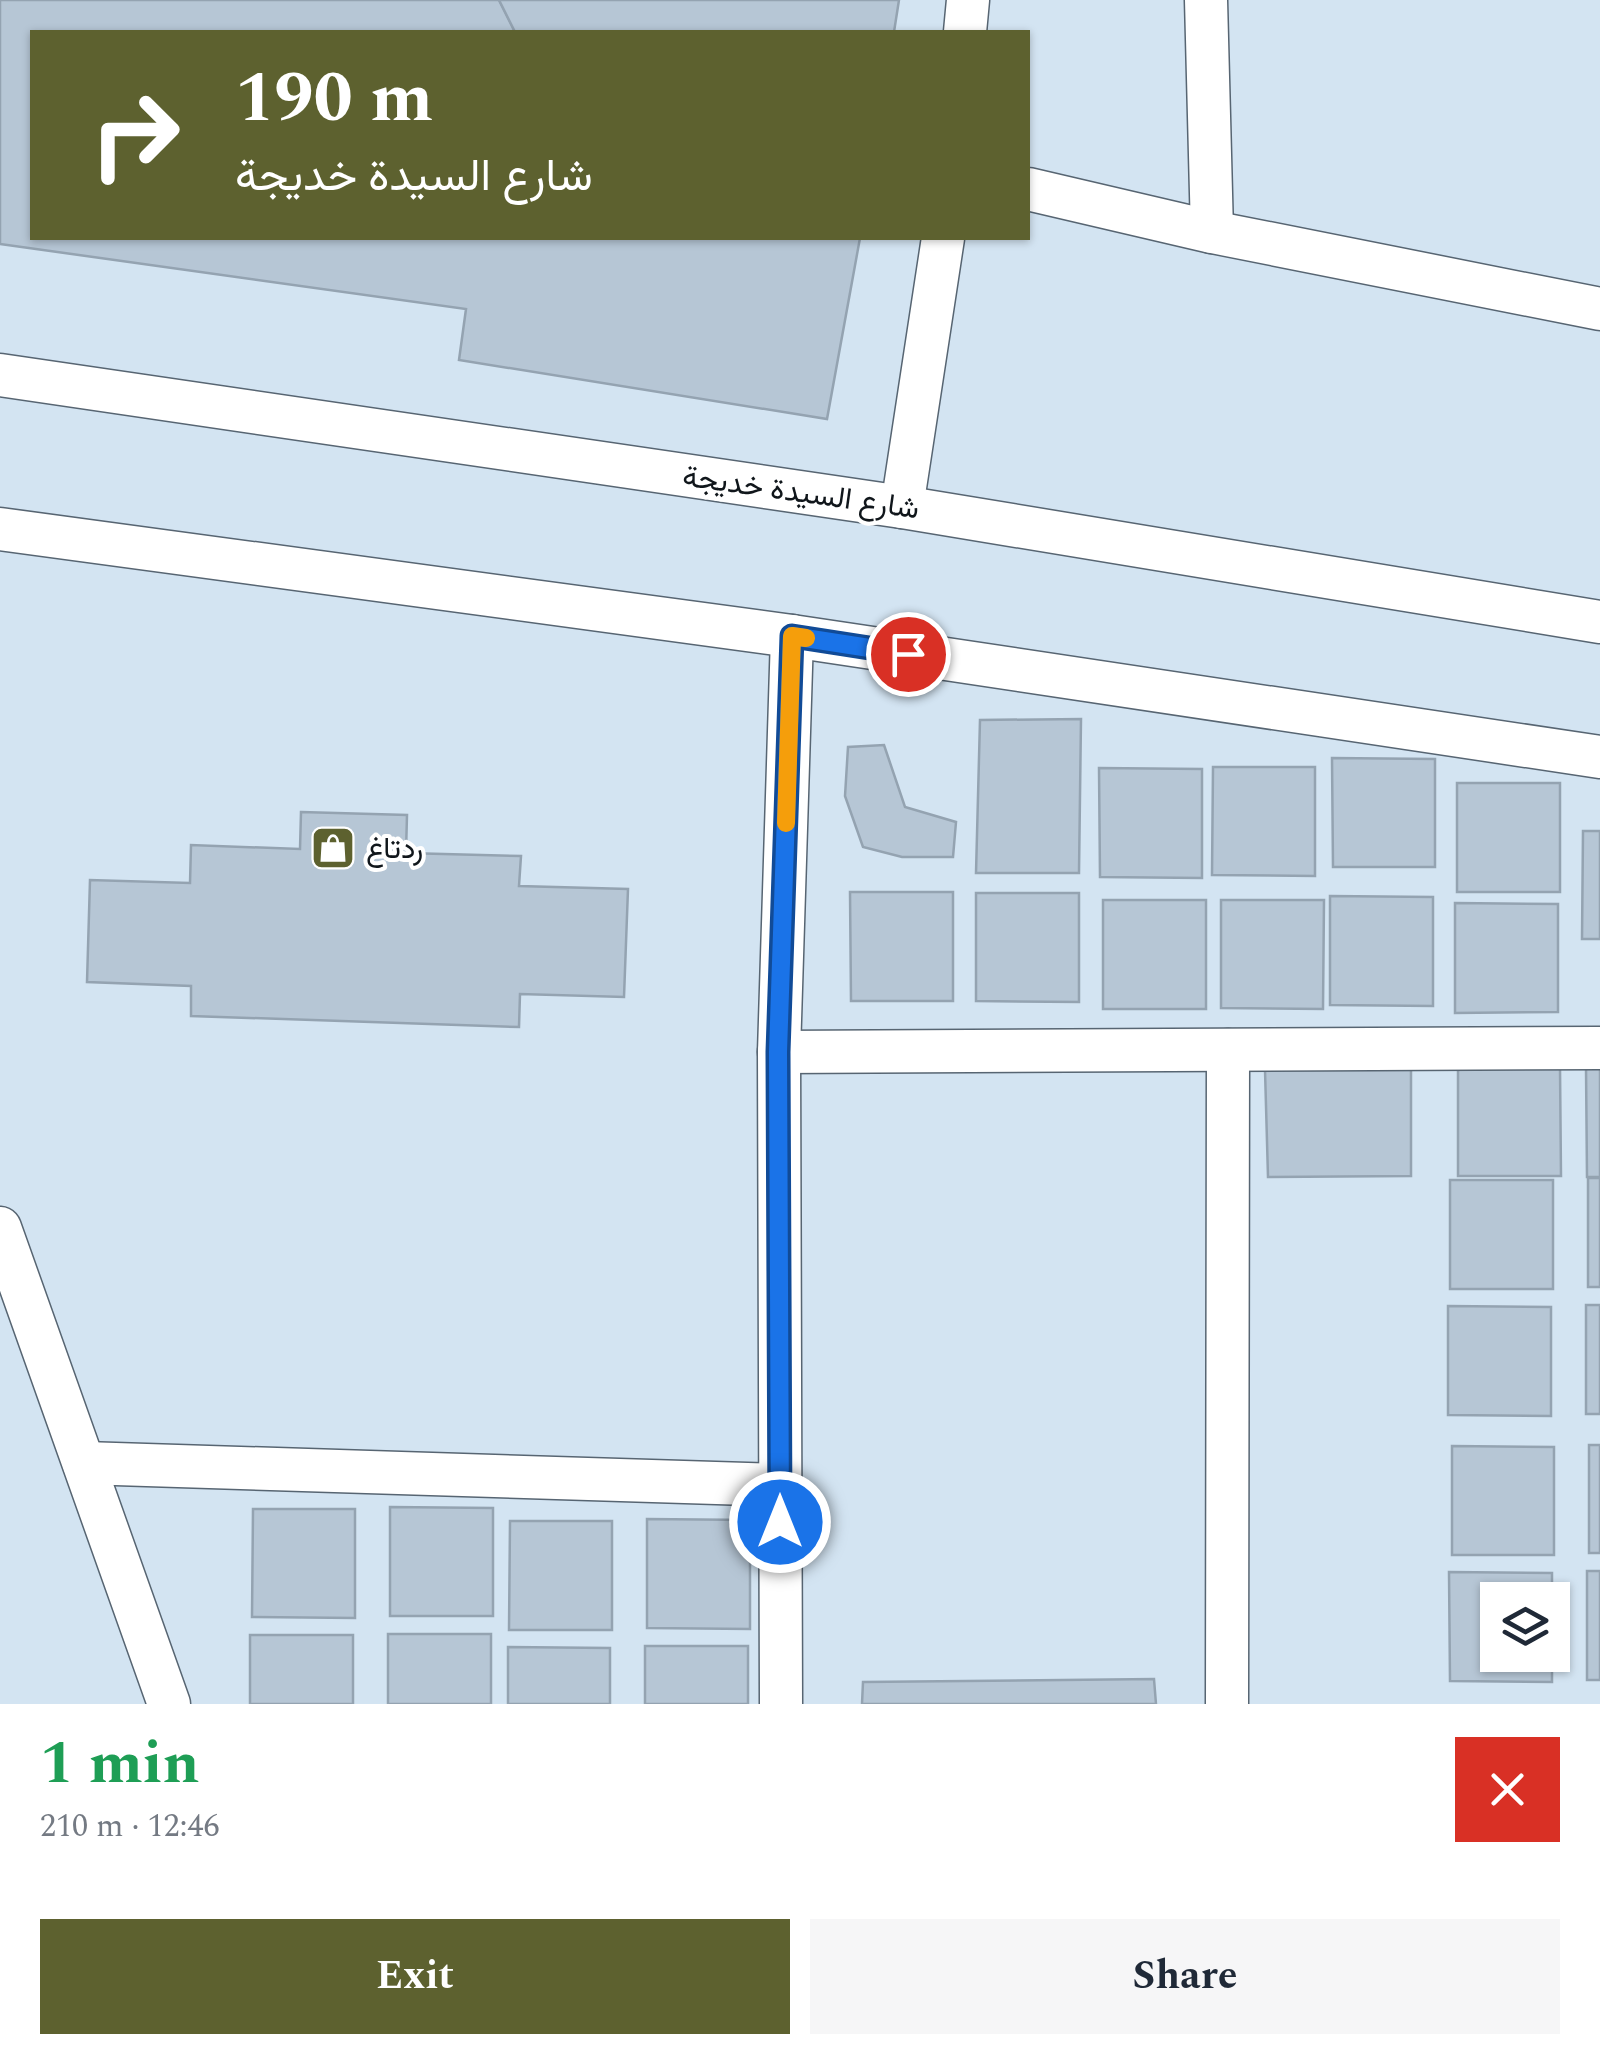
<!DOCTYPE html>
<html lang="en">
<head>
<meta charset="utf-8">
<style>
  body { margin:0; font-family:Spectral,Vazirmatn,serif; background:#f6f6f7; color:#1f2937; height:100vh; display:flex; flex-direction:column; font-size:38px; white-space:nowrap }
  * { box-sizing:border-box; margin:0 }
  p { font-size:32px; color:#747a83 }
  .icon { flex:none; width:55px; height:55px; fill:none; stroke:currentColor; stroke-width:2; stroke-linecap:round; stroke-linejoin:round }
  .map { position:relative; height:1704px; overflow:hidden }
  .details { display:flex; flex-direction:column; background:#fff; flex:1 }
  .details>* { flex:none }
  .top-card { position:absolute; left:30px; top:30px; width:1000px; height:210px; border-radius:0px; box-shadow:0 2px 8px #0004; background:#5d612f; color:#fff; overflow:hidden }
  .tools { position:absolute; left:1480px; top:1582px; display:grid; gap:20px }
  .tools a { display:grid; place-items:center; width:90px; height:90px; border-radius:0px; background:#fff; box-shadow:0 2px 8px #0004; font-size:50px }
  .pin { position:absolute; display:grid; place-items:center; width:85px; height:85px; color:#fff; margin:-42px; border:5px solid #fff; border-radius:50%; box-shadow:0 2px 10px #0007 }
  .me { position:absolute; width:110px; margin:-55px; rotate:0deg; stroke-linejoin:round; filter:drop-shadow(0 0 8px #0008) }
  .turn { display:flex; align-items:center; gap:35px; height:210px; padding:0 40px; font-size:45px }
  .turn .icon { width:130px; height:130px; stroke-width:2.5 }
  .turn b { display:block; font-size:70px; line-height:85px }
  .round { display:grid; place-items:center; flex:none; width:105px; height:105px; border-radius:0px; background:#f6f6f7 }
  .headline { display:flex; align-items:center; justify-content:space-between; height:170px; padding:0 40px }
  h1 { font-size:60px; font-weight:700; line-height:75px; color:#1e9e55 }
  .action { display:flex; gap:20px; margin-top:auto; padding:20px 40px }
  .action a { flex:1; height:115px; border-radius:0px; background:#5d612f; color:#fff; font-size:40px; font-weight:700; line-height:115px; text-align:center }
  .action a+a { background:#f6f6f7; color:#1f2937 }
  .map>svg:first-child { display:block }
  .building { fill:#b6c6d5; stroke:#94a3b1; stroke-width:2.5 }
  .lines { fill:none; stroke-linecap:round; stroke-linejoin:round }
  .minor-casing { stroke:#576572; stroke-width:45 }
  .minor { stroke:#fff; stroke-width:42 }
  .route-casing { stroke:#114b97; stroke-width:25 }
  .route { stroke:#1a73e8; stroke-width:18 }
  .slow { stroke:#f59e0b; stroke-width:18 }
  .labels { text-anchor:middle; stroke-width:8; stroke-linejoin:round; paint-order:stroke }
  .street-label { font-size:30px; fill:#10161b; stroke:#fff }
  .poi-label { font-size:30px; fill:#10161b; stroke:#fff; text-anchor:start }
</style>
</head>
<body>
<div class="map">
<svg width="1600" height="1704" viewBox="0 0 1600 1704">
  <rect width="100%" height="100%" fill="#d3e4f2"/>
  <g class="building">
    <polygon points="0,0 499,0 515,32 32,32 32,238 860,238 827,419 459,360 466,309 0,244"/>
    <polygon points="499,0 899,0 894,32 515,32"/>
    <polygon points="1081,719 1079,873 976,873 980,720"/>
    <polygon points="884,745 905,807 956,822 953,857 902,857 863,847 845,796 848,747"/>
    <polygon points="1332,758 1435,759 1435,867 1333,867"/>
    <polygon points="1213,767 1315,767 1315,876 1212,875"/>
    <polygon points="1099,768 1202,769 1202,878 1100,877"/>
    <rect x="1457" y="783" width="103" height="109"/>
    <polygon points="301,812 407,815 406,853 521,856 519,886 628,889 624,997 520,994 519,1027 191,1016 191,986 87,982 90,880 190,883 191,845 300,849"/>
    <polygon points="1583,831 1600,831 1600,939 1582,939"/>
    <polygon points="850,892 953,892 953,1001 851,1001"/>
    <polygon points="976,893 1079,893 1079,1002 976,1001"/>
    <polygon points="1330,896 1433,897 1433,1006 1330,1005"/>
    <rect x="1103" y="900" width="103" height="109"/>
    <polygon points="1221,900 1324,900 1323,1009 1221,1008"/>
    <polygon points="1455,903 1558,904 1558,1012 1455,1013"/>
    <polygon points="1458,1067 1560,1067 1561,1176 1458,1176"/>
    <polygon points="1411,1068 1411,1176 1268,1177 1265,1070"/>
    <polygon points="1586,1068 1600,1068 1600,1177 1587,1177"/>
    <rect x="1588" y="1178" width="12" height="109"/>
    <rect x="1450" y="1180" width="103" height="109"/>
    <rect x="1586" y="1305" width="14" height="109"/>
    <polygon points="1448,1306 1551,1307 1551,1416 1448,1415"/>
    <rect x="1589" y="1445" width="11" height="108"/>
    <polygon points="1452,1446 1554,1447 1554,1555 1452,1555"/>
    <polygon points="390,1507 493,1508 493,1616 390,1616"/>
    <polygon points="253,1509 355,1509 355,1618 252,1617"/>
    <polygon points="647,1519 750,1520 750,1629 647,1628"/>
    <polygon points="510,1521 612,1521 612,1630 509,1630"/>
    <rect x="1587" y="1571" width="13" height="109"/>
    <polygon points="1449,1572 1552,1573 1552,1600 1498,1600 1498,1655 1552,1655 1552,1682 1450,1681"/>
    <rect x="388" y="1634" width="103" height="70"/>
    <rect x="250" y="1635" width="103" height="69"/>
    <rect x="645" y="1646" width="103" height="58"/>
    <polygon points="508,1647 610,1648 610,1704 508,1704"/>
    <polygon points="1154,1679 1156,1704 862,1704 863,1682"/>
  </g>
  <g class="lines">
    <defs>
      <g id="minor">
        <polyline points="1206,0 1212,232"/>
        <polyline points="965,32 968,0"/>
        <polyline points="1028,189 1212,232 1600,309"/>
        <polyline points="0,375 902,507 1600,622"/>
        <polyline points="902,507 943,238"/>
        <polyline points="0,529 792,636 1600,757"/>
        <polyline points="779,1052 1600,1048"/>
        <polyline points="0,1228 169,1704"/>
        <polyline points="84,1463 780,1485"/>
        <polyline points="781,1704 779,1052 792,636"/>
        <polyline points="1227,1704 1228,1050"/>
      </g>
    </defs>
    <use href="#minor" class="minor-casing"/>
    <use href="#minor" class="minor"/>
  </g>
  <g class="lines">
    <defs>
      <polyline id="route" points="780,1522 778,1052 792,636 908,654"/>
    </defs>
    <use href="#route" class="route-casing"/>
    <use href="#route" class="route"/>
    <polyline class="slow" points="786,823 792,636 806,638"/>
  </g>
  <defs>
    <symbol id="shop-square" viewBox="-11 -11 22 22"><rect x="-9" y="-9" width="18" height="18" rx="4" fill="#5d612f" stroke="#fff"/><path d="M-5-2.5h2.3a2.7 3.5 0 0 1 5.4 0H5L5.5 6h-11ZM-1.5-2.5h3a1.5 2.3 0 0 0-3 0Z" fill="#fff"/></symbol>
  </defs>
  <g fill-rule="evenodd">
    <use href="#shop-square" x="308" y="823" width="50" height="50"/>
  </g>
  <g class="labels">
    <g class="street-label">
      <text transform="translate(801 492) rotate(8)" y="10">شارع السيدة خديجة</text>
    </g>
    <g class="poi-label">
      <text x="366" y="858">ردتاغ</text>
    </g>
  </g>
</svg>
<div class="tools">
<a><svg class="icon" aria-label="layers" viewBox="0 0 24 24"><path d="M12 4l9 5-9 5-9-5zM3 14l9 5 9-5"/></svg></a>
</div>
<div class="pin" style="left:908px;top:654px;background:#d93025"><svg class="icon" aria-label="arrive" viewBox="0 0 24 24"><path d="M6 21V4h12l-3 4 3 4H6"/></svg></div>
<svg class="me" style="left:780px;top:1522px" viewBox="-20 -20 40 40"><circle r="17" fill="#1a73e8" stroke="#fff" stroke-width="3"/><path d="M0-11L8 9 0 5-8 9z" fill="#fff"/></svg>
<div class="top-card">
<div class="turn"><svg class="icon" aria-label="right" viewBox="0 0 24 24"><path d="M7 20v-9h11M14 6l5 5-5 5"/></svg><div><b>190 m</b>شارع السيدة خديجة</div></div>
</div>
</div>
<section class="details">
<div class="headline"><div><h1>1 min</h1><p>210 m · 12:46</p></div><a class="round" style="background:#d93025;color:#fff"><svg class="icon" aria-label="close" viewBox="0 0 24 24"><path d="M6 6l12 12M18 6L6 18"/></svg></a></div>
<div class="action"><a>Exit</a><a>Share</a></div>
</section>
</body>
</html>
